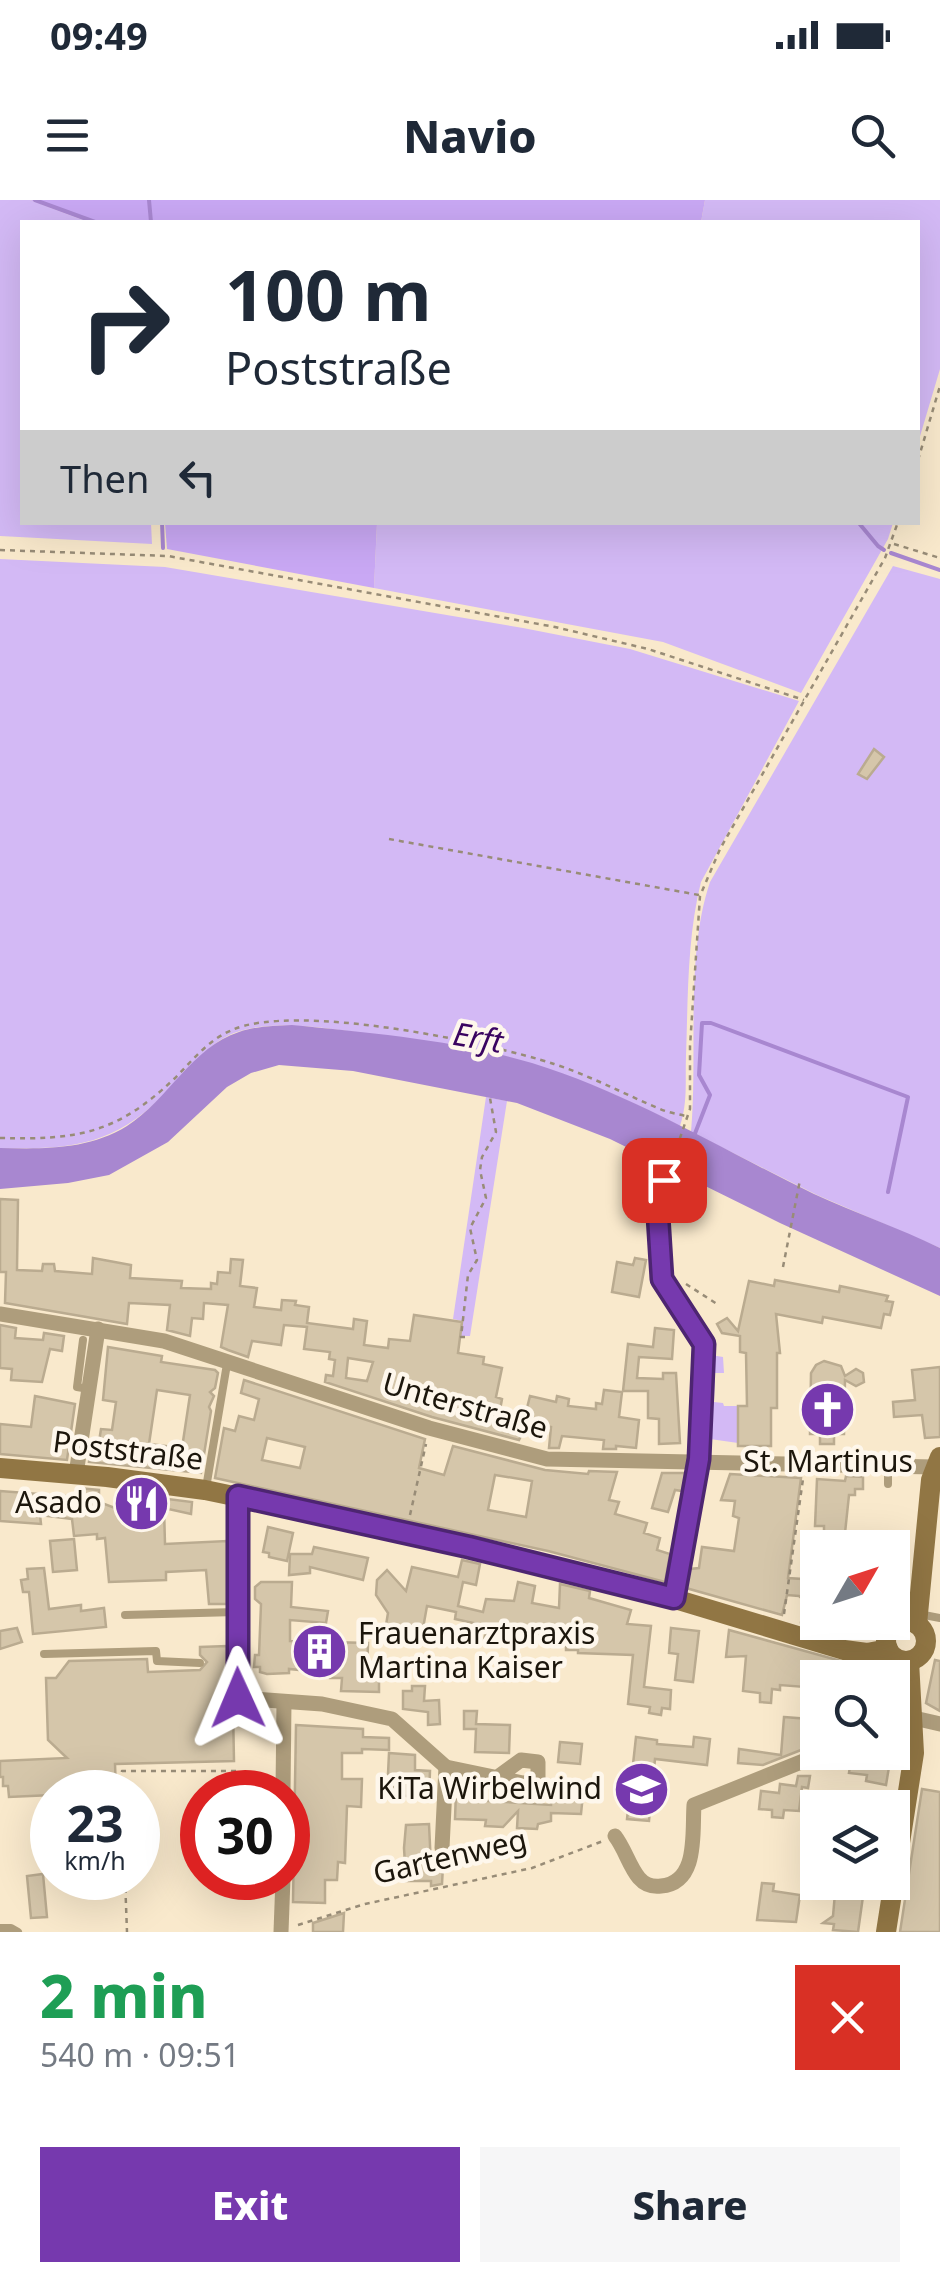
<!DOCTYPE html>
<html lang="en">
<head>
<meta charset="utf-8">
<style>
  body { margin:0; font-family:"Noto Sans",sans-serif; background:#f6f6f7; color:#1f2937; height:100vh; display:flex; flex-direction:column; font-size:38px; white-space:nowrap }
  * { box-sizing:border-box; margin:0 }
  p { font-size:32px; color:#747a83 }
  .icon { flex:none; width:55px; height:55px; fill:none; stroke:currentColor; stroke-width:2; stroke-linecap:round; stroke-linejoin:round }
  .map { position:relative; height:1732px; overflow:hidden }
  .details { display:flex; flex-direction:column; background:#fff; flex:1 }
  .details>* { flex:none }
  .guide { position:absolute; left:20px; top:20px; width:900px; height:305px; border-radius:0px; box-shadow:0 10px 40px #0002; background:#fff; color:#1f2937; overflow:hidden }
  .needle { width:65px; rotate:51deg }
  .controls { position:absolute; left:800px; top:1330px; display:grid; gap:20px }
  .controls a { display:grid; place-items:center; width:110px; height:110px; border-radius:0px; background:#fff; box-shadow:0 10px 40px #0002; font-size:50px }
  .speed { position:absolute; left:30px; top:1570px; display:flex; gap:20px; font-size:50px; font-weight:700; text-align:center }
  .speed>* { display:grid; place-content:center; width:130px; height:130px; border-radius:50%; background:#fff; box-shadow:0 10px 40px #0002; line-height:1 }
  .speed small { font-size:25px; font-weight:400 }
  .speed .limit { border:15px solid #d22; background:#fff; color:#111 }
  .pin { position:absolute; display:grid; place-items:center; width:85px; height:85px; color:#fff; margin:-42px; border-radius:20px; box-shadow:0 5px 15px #0006 }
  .me { position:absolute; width:110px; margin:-55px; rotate:359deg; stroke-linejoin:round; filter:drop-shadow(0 0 8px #0008) }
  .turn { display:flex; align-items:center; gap:35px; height:210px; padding:0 40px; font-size:45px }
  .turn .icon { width:130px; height:130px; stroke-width:2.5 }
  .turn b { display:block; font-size:70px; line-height:85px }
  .then { display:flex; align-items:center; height:95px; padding:0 40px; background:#0003; gap:20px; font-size:38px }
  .round { display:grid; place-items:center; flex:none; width:105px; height:105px; border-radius:0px; background:#f6f6f7 }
  .headline { display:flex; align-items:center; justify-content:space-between; height:170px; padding:0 40px }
  h1 { font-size:60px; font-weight:800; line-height:75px; color:#1e9e55 }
  .cta { display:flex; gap:20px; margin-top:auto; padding:20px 40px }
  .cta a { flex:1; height:115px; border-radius:0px; background:#7639ae; color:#fff; font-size:40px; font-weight:800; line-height:115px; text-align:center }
  .cta a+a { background:#f6f6f7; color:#1f2937 }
  .status { display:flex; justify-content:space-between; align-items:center; height:70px; padding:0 50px; background:#fff; direction:ltr }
  .status svg { height:28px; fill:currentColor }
  header { display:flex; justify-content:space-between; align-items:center; height:130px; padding:0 40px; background:#fff; font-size:45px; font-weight:800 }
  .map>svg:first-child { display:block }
  .green { fill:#d3b9f5 }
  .forest { fill:#c9a8f4 }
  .water { fill:#a887d0 }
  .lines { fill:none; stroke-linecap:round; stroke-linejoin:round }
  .stream { stroke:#a887d0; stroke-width:4 }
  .building { fill:#d5c6aa; stroke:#baab90; stroke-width:2.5; fill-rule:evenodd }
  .path { stroke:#988c77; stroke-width:2.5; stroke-dasharray:5 5; stroke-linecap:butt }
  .lane { stroke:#ae9d7c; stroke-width:8 }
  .street { stroke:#ae9d7c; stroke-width:15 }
  .secondary { stroke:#917644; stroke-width:20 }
  .route-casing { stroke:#4d2571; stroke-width:25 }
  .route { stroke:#7639ae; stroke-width:18 }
  .labels { text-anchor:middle; stroke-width:9; stroke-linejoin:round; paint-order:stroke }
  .street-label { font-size:30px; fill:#1c160c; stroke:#fef7ec }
  .poi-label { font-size:30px; fill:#1c160c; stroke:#fef7ec; text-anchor:end }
  .water-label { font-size:32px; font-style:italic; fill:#3a0460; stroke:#fef7ec }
</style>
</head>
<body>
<div class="status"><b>09:49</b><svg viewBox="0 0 49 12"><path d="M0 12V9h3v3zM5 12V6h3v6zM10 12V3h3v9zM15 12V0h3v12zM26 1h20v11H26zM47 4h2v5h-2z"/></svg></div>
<header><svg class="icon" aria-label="menu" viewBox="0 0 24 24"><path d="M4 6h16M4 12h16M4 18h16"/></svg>Navio<svg class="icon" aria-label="search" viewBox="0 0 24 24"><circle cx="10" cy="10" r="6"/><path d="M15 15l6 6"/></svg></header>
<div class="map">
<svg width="940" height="1732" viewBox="0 0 940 1732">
  <rect width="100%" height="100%" fill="#f9e9cc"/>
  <g class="green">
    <polygon points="0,0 30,0 88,22 22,22 22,322 151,323 152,344 0,336"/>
    <polygon points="705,0 940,0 940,169 918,243 918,22 701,22"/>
    <polygon points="377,323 893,323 888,339 801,493 663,442 374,388"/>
    <path d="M 0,359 L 165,367 L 523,428 L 630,449 L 799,501 L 701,682 C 687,737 688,800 686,856 C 685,881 688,901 680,926 C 623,897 566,872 504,856 C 458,844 409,839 362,833 C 323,828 272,819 234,833 C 209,843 189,868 171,887 C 118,945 74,950 0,948 Z"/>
    <path d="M 893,366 L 940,379 L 940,1048 L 817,995 L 691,932 C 698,855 685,756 710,682 Z"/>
    <polygon points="486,897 507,901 470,1136 460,1136 462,1121 453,1119"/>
    <polygon points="711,1155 723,1157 724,1173 715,1173 714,1202 723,1203 724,1206 738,1206 738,1243 710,1239"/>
    <polygon points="893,1358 910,1359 909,1398 893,1410"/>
  </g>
  <g class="forest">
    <polygon points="30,0 705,0 701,22 88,22"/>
    <polygon points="165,323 377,323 374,388 167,349"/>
  </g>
  <path class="water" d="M 292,825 C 372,833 455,840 532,863 C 632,894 721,949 814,994 C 856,1013 899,1028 940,1048 L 940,1096 L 780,1023 L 610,939 L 517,903 L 353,871 L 279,865 L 251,873 L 227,887 L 168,942 L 109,975 L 68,983 L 0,989 L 0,948 C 44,949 88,950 127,926 C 168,900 192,847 239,832 C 256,826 274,826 292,825 Z"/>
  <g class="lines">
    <g class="stream">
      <polyline points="35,0 95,22"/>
      <polyline points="149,0 151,22"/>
      <polyline points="162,322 163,348"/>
      <polyline points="858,322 878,346 884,350"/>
      <polyline points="891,353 940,370"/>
      <polyline points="694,936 710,895 699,875 702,823 711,823 908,897 888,992"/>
    </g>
  </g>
  <g class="building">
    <polygon points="874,549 884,557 867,579 858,574"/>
    <path d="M 0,999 L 18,1000 L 17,1070 L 42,1071 L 43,1064 L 54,1064 L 55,1071 L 92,1074 L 93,1058 L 131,1065 L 130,1078 L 182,1081 L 181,1088 L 211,1089 L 211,1083 L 217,1084 L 218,1072 L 230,1073 L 231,1059 L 243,1060 L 240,1086 L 257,1088 L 254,1107 L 281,1110 L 282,1100 L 296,1101 L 295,1105 L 309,1107 L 307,1123 L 353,1129 L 354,1119 L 367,1121 L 364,1145 L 388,1148 L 389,1139 L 410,1141 L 414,1115 L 462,1122 L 458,1153 L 484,1157 L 483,1164 L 502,1168 L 496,1197 L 502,1199 L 500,1210 L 525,1216 L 530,1196 L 556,1202 L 557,1196 L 569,1199 L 568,1206 L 596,1209 L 596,1203 L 602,1204 L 604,1190 L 622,1192 L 619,1217 L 639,1220 L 636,1248 L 616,1246 L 616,1249 L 603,1249 L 604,1240 L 562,1236 L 559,1248 L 549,1248 L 551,1227 L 528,1222 L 519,1240 L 432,1217 L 325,1182 L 326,1175 L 333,1176 L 335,1160 L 329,1159 L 330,1152 L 304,1149 L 307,1127 L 284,1125 L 281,1145 L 252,1141 L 248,1157 L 228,1150 L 221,1147 L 228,1105 L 204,1103 L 203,1119 L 192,1118 L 190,1136 L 167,1130 L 170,1105 L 129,1103 L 127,1124 L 5,1103 L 6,1072 L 0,1072 ZM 348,1158 L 373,1162 L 367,1181 L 346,1178 Z"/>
    <polygon points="635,1058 646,1060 639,1097 612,1092 617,1062 633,1065"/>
    <polygon points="775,1080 839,1092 840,1086 888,1096 886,1101 893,1102 890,1115 884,1114 881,1128 823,1117 822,1123 776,1114 780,1153 777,1153 777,1208 771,1208 771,1246 738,1246 738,1206 747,1206 746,1153 740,1152 740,1136 722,1133 717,1124 727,1118 738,1131 749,1081 774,1086"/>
    <polygon points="0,1125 16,1128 15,1138 43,1140 44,1133 64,1136 62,1151 50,1149 42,1182 11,1180 12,1169 0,1168"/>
    <polygon points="655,1128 674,1130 672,1159 639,1157 637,1178 663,1179 663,1173 676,1173 680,1243 659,1244 659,1219 648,1218 648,1191 623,1191 628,1144 653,1147"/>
    <path d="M 108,1147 L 162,1156 L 161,1162 L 215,1170 L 218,1173 L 215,1188 L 210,1192 L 214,1196 L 209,1207 L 211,1211 L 201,1273 L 89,1262 L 91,1247 L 98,1248 L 101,1229 L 112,1230 L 116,1202 L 103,1200 ZM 157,1190 L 190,1195 L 182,1248 L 149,1244 Z"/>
    <polygon points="824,1161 841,1166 845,1176 856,1169 863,1173 864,1182 856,1186 845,1180 844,1234 834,1234 834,1244 820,1244 820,1234 810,1234 811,1173 816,1165"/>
    <polygon points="940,1167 940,1237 925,1238 922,1215 894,1217 893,1202 915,1200 912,1170"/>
    <path d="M 244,1180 L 425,1239 L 419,1268 L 444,1275 L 453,1246 L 545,1270 L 588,1274 L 589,1271 L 617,1272 L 609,1300 L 619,1302 L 615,1314 L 647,1323 L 644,1333 L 660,1338 L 657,1350 L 670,1354 L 665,1382 L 548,1351 L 215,1278 L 224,1228 L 235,1231 L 239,1216 L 254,1220 L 259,1199 L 241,1193 ZM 267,1238 L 305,1247 L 300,1268 L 262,1260 ZM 495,1275 L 532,1281 L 526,1317 L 488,1310 Z"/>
    <polygon points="35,1196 75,1204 67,1260 0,1254 0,1224 31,1227"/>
    <polygon points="662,1273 685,1273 682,1291 675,1290 668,1312 652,1308"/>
    <polygon points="730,1274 801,1278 788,1378 818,1380 818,1422 854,1422 862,1426 860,1438 800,1422 804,1422 806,1402 799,1396 787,1395 782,1415 686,1388 690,1369 699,1368 702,1347 734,1351 739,1318 733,1316 735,1301 721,1300"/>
    <polygon points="846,1276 863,1277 863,1289 855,1289 855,1295 849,1295 845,1333 824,1331 824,1326 815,1326 817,1279 845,1281"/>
    <polygon points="78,1288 99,1290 99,1302 120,1310 121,1297 128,1294 192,1302 191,1314 164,1308 165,1344 227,1341 227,1404 209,1404 206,1370 166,1372 166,1380 109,1382 105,1338 97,1339 97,1334 74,1336 72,1319 40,1315 41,1324 0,1321 0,1291 78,1297"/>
    <polygon points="268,1327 293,1333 287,1361 269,1357 269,1353 263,1352"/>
    <polygon points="834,1336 862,1337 862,1348 834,1348"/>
    <polygon points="74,1339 77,1370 53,1372 50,1341"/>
    <polygon points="314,1347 368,1358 363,1380 310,1367 310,1373 289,1375 290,1354 312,1354"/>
    <polygon points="462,1360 480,1364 476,1385 463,1382 458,1406 483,1412 486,1399 514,1401 518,1382 535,1386 532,1403 559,1408 560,1384 590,1391 589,1398 631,1410 627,1424 651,1426 644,1487 671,1490 670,1509 662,1508 661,1515 649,1513 650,1507 628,1504 633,1455 578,1453 578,1450 566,1450 566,1443 503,1431 501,1443 484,1440 487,1426 455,1419 456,1412 427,1406 422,1434 386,1425 388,1413 376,1395 377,1380 387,1370 406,1391 412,1367 458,1377"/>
    <polygon points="44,1368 49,1409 81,1405 81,1411 104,1408 106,1427 33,1434 29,1392 23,1392 21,1380 28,1379 27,1369"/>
    <polygon points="261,1382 292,1382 291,1407 328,1411 326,1423 290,1420 290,1441 368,1443 367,1478 379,1480 379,1492 341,1491 342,1478 330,1478 330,1473 289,1469 289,1473 267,1474 260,1472 260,1467 254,1467 255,1455 259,1455 261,1404 255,1399 255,1387"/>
    <polygon points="17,1428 22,1442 0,1449 0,1431"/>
    <polygon points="671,1428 699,1431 693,1482 675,1480 678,1454 669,1453"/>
    <polygon points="729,1430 863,1467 860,1478 818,1478 818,1488 780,1485 780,1490 772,1489 771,1503 760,1502 760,1493 743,1491 746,1456 726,1457"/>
    <polygon points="227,1446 227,1498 233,1508 234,1561 115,1564 116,1592 52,1592 52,1595 9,1597 8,1586 3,1586 3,1577 0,1577 0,1561 67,1558 48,1540 46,1478 56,1478 69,1461 147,1459 148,1472 200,1470 207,1462 200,1455 200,1447"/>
    <polygon points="935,1460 940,1461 940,1511 926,1503"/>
    <polygon points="412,1486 425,1486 424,1501 439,1500 440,1524 428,1525 428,1512 403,1509 403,1491 412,1491"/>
    <polygon points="464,1511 477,1511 476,1524 510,1525 509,1553 475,1552 476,1529 464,1529"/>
    <polygon points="784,1517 809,1519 806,1548 763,1565 738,1563 739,1549 781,1555"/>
    <polygon points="296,1525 363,1529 363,1537 389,1538 389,1550 362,1549 362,1553 342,1553 342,1579 362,1579 361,1607 347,1606 345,1663 338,1662 337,1680 325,1680 325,1703 293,1702"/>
    <polygon points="636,1537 657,1540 657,1544 693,1547 694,1537 710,1539 707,1565 655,1559 649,1621 627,1619"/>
    <polygon points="560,1542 582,1544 580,1564 558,1562"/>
    <polygon points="389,1553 415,1555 415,1570 430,1571 429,1597 406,1596 394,1590 394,1580 388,1574"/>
    <polygon points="851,1560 889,1567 886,1585 866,1581 867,1575 849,1573"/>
    <polygon points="798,1576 810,1576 808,1588 802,1587 799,1611 784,1610 783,1618 772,1617 772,1610 759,1609 761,1591 779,1593 780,1584 796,1586"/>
    <polygon points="922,1589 940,1592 940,1732 900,1732"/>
    <polygon points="456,1591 474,1591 473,1600 551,1605 551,1594 583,1594 581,1614 551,1613 551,1621 538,1624 537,1629 517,1628 518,1611 503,1627 485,1626 486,1620 455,1619"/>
    <polygon points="429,1624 431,1666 443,1666 442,1684 431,1686 431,1681 406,1681 404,1648 406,1625"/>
    <polygon points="43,1674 47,1717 31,1718 27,1676"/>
    <polygon points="836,1682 865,1682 858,1732 833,1730 834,1724 823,1723 833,1716"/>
    <polygon points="762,1683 774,1684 773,1691 800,1695 796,1722 757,1720"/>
    <polygon points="344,1713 343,1732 313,1732 313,1723"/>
  </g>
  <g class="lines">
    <g class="path">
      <polyline points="918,260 940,186"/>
      <polyline points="894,344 940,358"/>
      <polyline points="0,350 168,356 555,427 648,449 804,500"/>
      <polyline points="389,639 699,695"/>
      <path d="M 0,938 C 77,940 116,934 174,879 C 192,861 208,840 232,830 C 295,802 487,842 554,864 C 591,876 624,894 660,909 C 669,913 679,914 689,917"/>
      <polyline points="670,967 690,909 690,846 700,696 720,649 885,358 898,322"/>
      <polyline points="783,1067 800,980"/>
      <polyline points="686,1084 717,1104"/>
      <polyline points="465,1137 461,1137 468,1075 477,1060 470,1028 486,998 480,970 482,957 496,932 490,898"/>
      <polyline points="410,1315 426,1244"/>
      <polyline points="892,1381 892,1385"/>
      <polyline points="784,1414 803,1279"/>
      <polyline points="879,1422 882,1432"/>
      <polyline points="123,1592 122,1571 239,1571"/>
      <polyline points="125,1678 127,1732"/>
      <polyline points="298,1725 365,1704 532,1668 603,1641"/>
    </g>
    <g class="lane">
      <polyline points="83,1140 77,1187 89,1189"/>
      <polyline points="888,1284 888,1264"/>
      <polyline points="206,1288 227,1164"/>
      <polyline points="919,1414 940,1418"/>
      <polyline points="125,1415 236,1412"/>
      <polyline points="44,1454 156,1451 157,1461 200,1463"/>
      <polyline points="0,1728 11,1728 18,1732"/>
    </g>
    <g class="street">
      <polyline points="664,981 658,1016 662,1079 703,1144 699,1259 673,1398"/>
      <polyline points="0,1114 164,1141 429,1228 547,1259 934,1267"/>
      <polyline points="76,1274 98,1129"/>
      <polyline points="238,1296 238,1498 322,1504 392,1519 446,1567 523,1583 538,1580 538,1562 521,1560 499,1576"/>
      <polyline points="892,1527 914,1518 940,1524"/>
      <polyline points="283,1592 284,1502"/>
      <path d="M 615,1636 C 625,1649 629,1666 639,1678 C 645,1685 653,1687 661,1686 C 699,1683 692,1632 694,1605 L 826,1552"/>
      <polyline points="442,1648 446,1567"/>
      <polyline points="281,1732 283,1678"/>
    </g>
    <g class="secondary">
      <polyline points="0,1268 107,1277 205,1290 406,1332 655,1393 844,1450 867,1453 888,1449"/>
      <circle cx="906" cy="1441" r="20"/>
      <polyline points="917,1424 931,1280 940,1257"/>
      <polyline points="886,1732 914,1553 909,1461"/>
    </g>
  </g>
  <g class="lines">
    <defs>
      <polyline id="route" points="238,1498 238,1296 469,1347 674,1398 699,1259 704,1144 662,1079 658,1016 664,980"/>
    </defs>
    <use href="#route" class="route-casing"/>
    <use href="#route" class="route"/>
  </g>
  <defs>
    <symbol id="church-disc" viewBox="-11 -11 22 22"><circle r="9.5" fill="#7639ae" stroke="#fef7ec"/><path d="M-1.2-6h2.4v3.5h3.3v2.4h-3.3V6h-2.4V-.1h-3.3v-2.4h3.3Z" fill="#fff"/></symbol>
    <symbol id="restaurant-disc" viewBox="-11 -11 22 22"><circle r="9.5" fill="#7639ae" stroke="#fef7ec"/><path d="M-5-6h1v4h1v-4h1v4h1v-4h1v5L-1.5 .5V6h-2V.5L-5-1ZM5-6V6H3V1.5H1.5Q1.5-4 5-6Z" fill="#fff"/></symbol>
    <symbol id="building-disc" viewBox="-11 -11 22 22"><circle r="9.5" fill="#7639ae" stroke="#fef7ec"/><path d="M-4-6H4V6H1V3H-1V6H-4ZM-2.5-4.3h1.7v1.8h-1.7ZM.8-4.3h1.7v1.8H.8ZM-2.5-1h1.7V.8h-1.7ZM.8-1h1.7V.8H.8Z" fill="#fff"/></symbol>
    <symbol id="school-disc" viewBox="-11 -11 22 22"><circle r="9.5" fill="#7639ae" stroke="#fef7ec"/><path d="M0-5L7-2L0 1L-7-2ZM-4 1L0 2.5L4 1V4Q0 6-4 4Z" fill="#fff"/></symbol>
  </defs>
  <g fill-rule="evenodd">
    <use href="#church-disc" x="796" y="1178" width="63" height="63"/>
    <use href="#restaurant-disc" x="110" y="1272" width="63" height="63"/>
    <use href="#building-disc" x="288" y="1420" width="63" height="63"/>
    <use href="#school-disc" x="610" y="1558" width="63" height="63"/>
  </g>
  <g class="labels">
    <g class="street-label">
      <text transform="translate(465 1206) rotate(16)" y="10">Unterstraße</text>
      <text transform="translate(128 1251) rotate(7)" y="10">Poststraße</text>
      <text transform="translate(450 1657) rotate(-13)" y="10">Gartenweg</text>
    </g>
    <g class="poi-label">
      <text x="828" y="1272" text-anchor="middle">St. Martinus</text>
      <text x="102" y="1313">Asado</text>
      <text x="358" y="1444" text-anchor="start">Frauenarztpraxis<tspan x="358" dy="34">Martina Kaiser</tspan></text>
      <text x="602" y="1599">KiTa Wirbelwind</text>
    </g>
    <g class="water-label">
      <text transform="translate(478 838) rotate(10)" y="11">Erft</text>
    </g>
  </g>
</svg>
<div class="controls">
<a><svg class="needle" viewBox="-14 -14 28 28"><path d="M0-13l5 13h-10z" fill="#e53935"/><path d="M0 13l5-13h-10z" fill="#747a83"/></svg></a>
<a><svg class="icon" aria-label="search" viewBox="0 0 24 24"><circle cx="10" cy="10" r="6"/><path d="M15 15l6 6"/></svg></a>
<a><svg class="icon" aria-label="layers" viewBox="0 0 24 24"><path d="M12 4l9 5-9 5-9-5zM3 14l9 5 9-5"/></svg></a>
</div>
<div class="speed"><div>23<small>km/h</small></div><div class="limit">30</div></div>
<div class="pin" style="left:664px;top:980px;background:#d93025"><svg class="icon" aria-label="arrive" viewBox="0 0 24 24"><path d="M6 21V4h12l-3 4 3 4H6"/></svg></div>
<svg class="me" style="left:238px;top:1498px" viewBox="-20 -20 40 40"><path d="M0-17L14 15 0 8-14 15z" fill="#7639ae" stroke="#fff" stroke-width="4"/></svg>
<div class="guide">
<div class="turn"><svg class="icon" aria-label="right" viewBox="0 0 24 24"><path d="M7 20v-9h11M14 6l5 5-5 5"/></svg><div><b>100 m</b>Poststraße</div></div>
<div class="then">Then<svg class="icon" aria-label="left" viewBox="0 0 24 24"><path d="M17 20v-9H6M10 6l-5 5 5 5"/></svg></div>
</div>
</div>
<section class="details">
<div class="headline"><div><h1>2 min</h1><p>540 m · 09:51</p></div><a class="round" style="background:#d93025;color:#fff"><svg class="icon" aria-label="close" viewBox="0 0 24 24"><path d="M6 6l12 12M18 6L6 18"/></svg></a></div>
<div class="cta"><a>Exit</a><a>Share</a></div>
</section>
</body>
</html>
